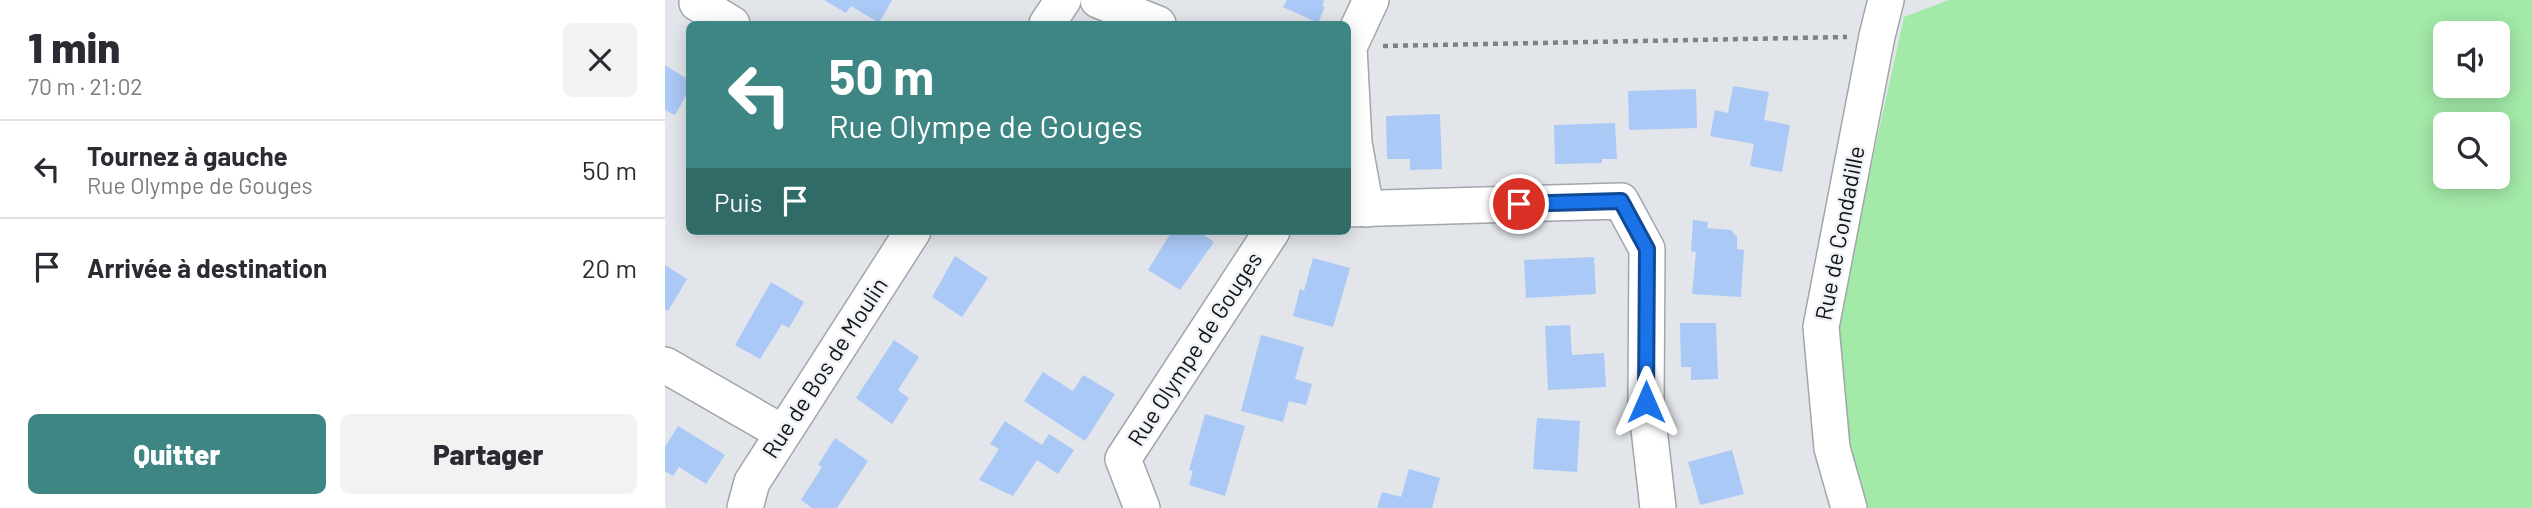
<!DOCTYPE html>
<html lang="fr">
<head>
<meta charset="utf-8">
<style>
  body { margin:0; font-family:Barlow,sans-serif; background:#f2f2f3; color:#2b2b33; height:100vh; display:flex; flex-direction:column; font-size:26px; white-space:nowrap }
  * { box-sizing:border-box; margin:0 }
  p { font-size:23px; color:#7c7c81 }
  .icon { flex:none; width:38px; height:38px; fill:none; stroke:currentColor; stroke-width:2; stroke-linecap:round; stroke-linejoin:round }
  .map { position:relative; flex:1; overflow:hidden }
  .side { display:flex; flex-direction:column; background:#fff; width:665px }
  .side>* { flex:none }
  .guide { position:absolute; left:21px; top:21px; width:665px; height:214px; border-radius:10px; box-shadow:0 4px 18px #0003; background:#3e8683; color:#fff; overflow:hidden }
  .controls { position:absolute; left:1768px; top:21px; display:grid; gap:14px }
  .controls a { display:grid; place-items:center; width:77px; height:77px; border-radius:10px; background:#fff; box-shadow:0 4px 18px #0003; font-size:35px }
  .pin { position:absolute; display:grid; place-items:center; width:60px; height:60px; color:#fff; margin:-30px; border:4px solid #fff; border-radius:50%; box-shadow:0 2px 7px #0007 }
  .me { position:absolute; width:77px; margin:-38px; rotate:0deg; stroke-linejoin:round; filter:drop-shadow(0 0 5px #0008) }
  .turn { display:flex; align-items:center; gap:24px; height:147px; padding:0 28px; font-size:32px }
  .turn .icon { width:91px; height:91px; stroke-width:2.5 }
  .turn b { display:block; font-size:49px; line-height:60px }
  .then { display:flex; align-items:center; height:66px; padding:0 28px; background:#0003; gap:14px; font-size:26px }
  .round { display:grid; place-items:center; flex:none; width:74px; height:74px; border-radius:10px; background:#f2f2f3 }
  .head { display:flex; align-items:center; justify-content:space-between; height:119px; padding:0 28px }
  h1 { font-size:42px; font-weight:800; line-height:52px }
  .primary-button { display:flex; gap:14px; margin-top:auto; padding:14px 28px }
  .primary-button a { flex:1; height:80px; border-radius:10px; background:#3e8683; color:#fff; font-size:28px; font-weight:800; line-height:80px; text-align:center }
  .primary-button a+a { background:#f2f2f3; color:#2b2b33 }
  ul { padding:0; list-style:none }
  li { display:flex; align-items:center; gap:21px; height:98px; padding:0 28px; border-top:2px solid #e1e1e2 }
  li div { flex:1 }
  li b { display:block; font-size:26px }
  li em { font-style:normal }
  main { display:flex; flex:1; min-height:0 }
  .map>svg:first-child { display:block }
  .green { fill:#a3eaa9; fill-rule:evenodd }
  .building { fill:#abc9f6 }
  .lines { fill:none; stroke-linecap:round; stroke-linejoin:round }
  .minor-casing { stroke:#a2a5aa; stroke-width:38 }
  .path { stroke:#7f8185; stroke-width:4.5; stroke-dasharray:5 5; stroke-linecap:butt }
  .minor { stroke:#fff; stroke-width:35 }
  .route-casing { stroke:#114b97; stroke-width:18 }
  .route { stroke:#1a73e8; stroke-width:12 }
  .labels { text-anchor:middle; stroke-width:5; stroke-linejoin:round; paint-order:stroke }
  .street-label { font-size:23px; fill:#131416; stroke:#eff3f7 }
</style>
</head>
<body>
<main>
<section class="side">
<div class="head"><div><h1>1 min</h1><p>70 m · 21:02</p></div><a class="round"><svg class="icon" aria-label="close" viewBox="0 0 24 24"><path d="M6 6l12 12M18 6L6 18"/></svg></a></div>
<ul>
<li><svg class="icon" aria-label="left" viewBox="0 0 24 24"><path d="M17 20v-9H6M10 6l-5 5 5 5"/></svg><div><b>Tournez à gauche</b><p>Rue Olympe de Gouges</p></div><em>50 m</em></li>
<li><svg class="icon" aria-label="arrive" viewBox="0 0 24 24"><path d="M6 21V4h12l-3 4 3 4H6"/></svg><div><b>Arrivée à destination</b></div><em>20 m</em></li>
</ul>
<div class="primary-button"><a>Quitter</a><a>Partager</a></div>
</section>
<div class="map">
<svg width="1867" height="508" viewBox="0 0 1867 508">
  <rect width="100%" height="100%" fill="#e2e5ea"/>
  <path class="green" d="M 1284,0 L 1867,0 L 1867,508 L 1201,508 L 1176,431 L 1167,343 L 1239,17 ZM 1780,33 L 1832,33 L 1832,86 L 1780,86 ZM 1780,124 L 1832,124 L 1832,177 L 1780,177 Z"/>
  <g class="building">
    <polygon points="159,0 227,0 214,23 186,6 181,13"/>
    <polygon points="622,0 659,0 657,6 660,7 653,23 618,7"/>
    <polygon points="0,65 24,80 24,90 10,115 0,110"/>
    <polygon points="1068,86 1104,92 1099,120 1125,125 1117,172 1085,166 1089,144 1045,136 1050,110 1063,113"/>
    <polygon points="1031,89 1032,128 964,130 963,91"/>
    <polygon points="775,114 777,169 745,170 745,159 722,159 721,116"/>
    <polygon points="950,123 952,159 937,159 937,163 890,164 889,125"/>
    <polygon points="1028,220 1043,222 1042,228 1066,230 1072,237 1072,249 1079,250 1076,297 1027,294 1031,252 1026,251"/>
    <polygon points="507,231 533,231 549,242 515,290 483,270"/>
    <polygon points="290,256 323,278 297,317 267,297"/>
    <polygon points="929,257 931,294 861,298 859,260"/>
    <polygon points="648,258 685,268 668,327 628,316 635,289 639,291"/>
    <polygon points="0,265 22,279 3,311 0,309"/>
    <polygon points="106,282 139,302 124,328 117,324 95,359 70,345"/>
    <polygon points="1015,323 1051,323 1053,379 1026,380 1026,367 1016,367"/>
    <polygon points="905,325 907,355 939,353 941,387 883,390 880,326"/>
    <polygon points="596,335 639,347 630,379 647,384 641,405 624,401 618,422 576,411"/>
    <polygon points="229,340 254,357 233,390 244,398 227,424 191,398"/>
    <polygon points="378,372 408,391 418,375 450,394 420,441 359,401"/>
    <polygon points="540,414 580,426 560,496 524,485 528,471 524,470"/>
    <polygon points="872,418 915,421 912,472 868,469"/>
    <polygon points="340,421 377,445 384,434 409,450 393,474 372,460 348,496 314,480 334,449 325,444"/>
    <polygon points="13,426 60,455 41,484 14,467 8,476 0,471 0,447"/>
    <polygon points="170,438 203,461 172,508 147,508 136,500 157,467 153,465"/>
    <polygon points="1067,450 1079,494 1035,505 1023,462"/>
    <polygon points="744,469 775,478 767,508 712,508 717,492 736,497"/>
  </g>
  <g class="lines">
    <defs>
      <g id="minor">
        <polyline points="433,0 493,24"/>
        <polyline points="32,3 67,24"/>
        <polyline points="382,24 398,0"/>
        <polyline points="682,209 956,201 982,249 981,402 993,508"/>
        <polyline points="701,209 689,143 684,47 706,0"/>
        <polyline points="0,365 118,433"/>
        <polyline points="80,508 87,482 248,231"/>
        <polyline points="477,508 458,459 607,231"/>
        <polyline points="1184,508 1167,448 1156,327 1212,36 1221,0"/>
      </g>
    </defs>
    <use href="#minor" class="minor-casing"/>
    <polyline class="path" points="718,46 1182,37"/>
    <use href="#minor" class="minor"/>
  </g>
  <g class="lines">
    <defs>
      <polyline id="route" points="854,204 956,201 982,249 981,402"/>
    </defs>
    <use href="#route" class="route-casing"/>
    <use href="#route" class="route"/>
  </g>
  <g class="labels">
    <g class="street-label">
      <text transform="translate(1175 233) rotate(-79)" y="8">Rue de Condadille</text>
      <text transform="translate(530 349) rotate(-57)" y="8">Rue Olympe de Gouges</text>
      <text transform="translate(160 368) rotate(-57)" y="8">Rue de Bos de Moulin</text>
    </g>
  </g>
</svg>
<div class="controls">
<a><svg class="icon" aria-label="sound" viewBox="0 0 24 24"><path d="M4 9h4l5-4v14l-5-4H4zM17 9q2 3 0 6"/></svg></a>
<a><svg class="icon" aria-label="search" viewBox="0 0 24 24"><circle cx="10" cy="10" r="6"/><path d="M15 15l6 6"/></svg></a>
</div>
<div class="pin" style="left:854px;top:204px;background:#d93025"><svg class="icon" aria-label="arrive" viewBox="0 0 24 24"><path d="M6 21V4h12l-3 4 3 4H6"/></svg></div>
<svg class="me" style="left:981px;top:402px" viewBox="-20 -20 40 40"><path d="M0-17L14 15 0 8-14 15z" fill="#1a73e8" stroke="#fff" stroke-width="4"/></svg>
<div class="guide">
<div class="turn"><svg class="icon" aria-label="left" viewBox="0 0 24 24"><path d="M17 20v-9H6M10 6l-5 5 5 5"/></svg><div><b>50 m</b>Rue Olympe de Gouges</div></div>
<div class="then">Puis<svg class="icon" aria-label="arrive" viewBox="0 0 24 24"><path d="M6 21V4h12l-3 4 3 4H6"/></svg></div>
</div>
</div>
</main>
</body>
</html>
